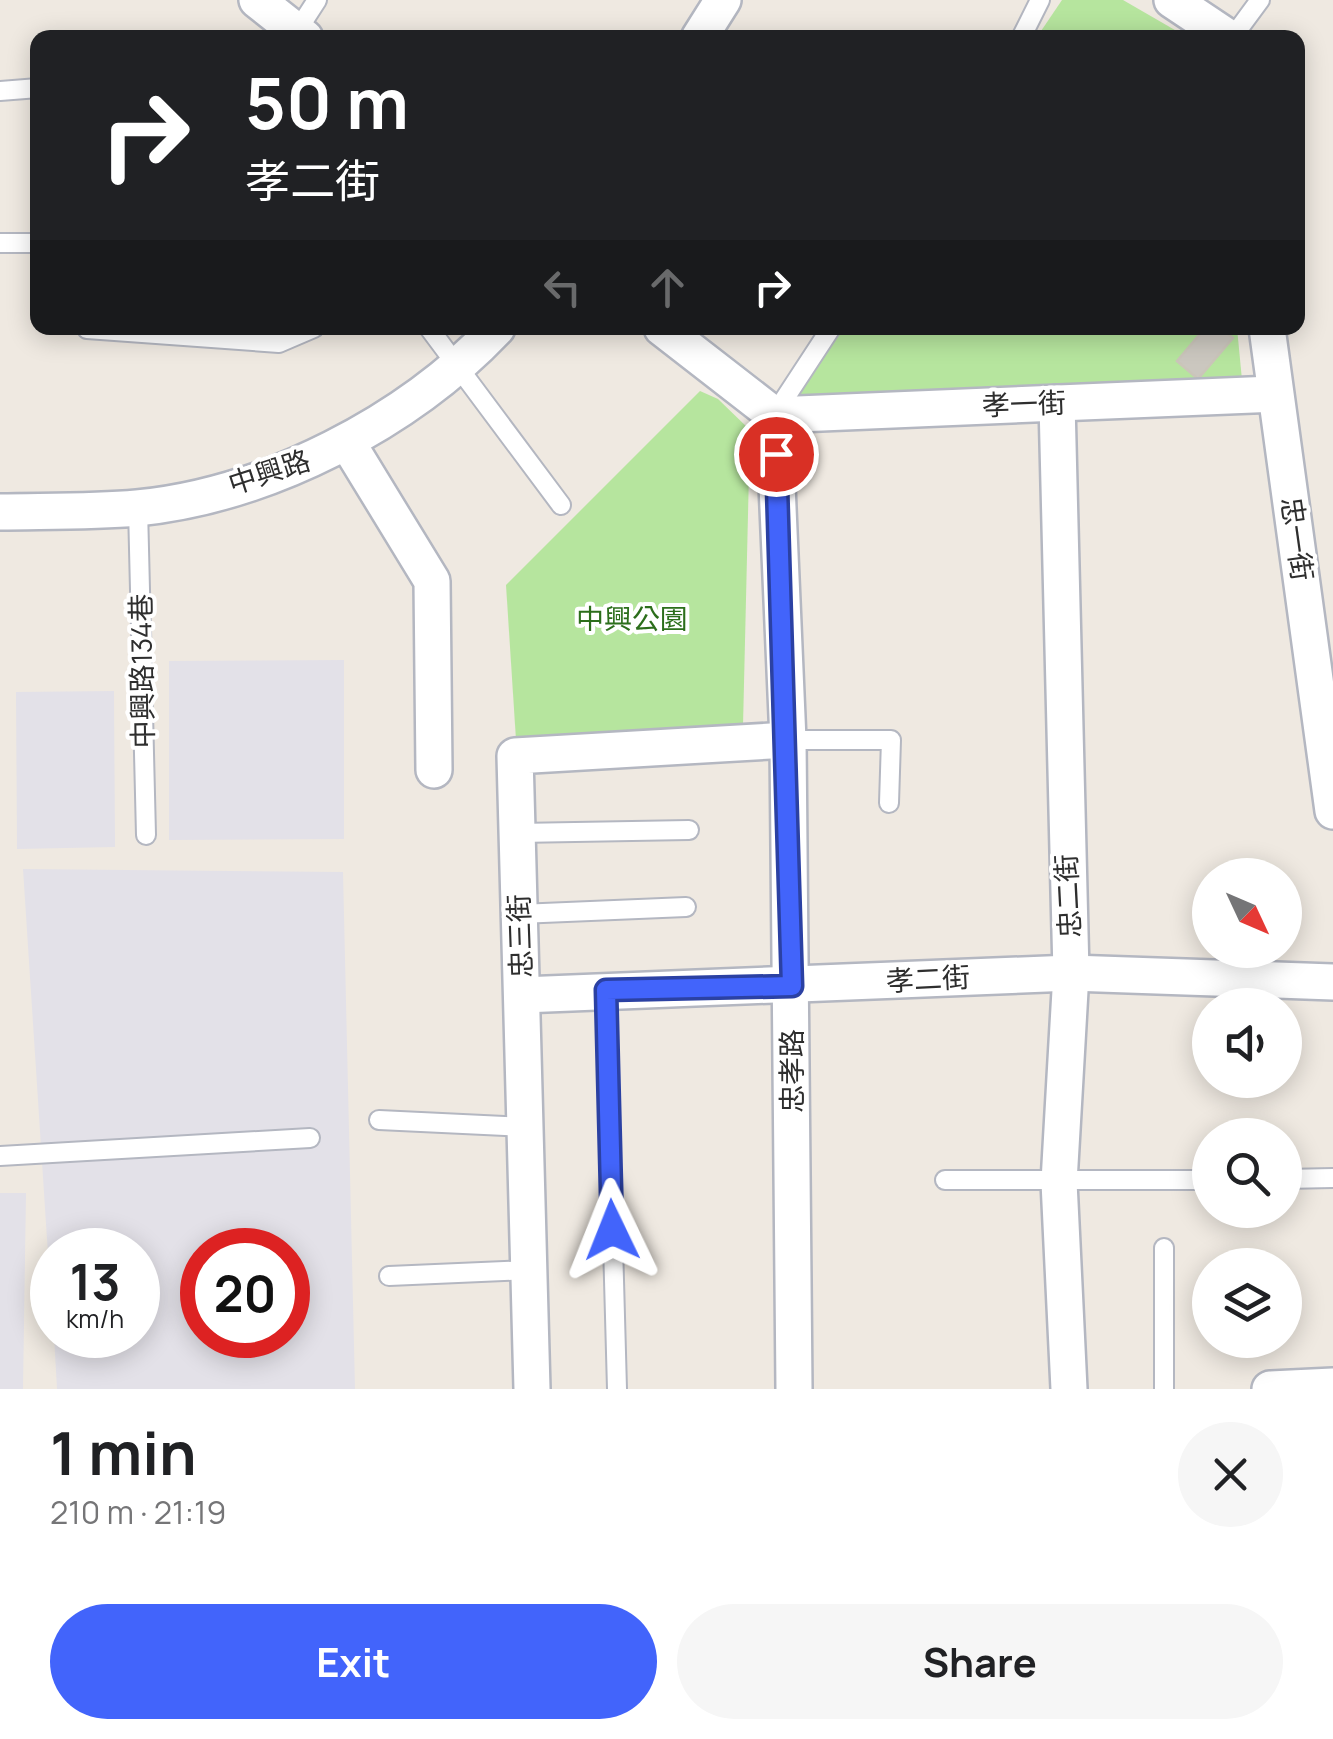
<!DOCTYPE html>
<html lang="en">
<head>
<meta charset="utf-8">
<style>
  body { margin:0; font-family:Manrope,"Noto Sans TC",sans-serif; background:#f6f6f6; color:#202124; height:100vh; display:flex; flex-direction:column; font-size:38px; white-space:nowrap }
  * { box-sizing:border-box; margin:0 }
  p { font-size:32px; color:#757577 }
  .icon { flex:none; width:55px; height:55px; fill:none; stroke:currentColor; stroke-width:2; stroke-linecap:round; stroke-linejoin:round }
  .map { position:relative; height:1389px; overflow:hidden }
  .panel { display:flex; flex-direction:column; background:#fff; flex:1 }
  .panel>* { flex:none }
  .top-card { position:absolute; left:30px; top:30px; width:1275px; height:305px; border-radius:20px; box-shadow:0 5px 25px #0003; background:#202124; color:#fff; overflow:hidden }
  .needle { width:65px; rotate:134deg }
  .tools { position:absolute; left:1192px; top:858px; display:grid; gap:20px }
  .tools a { display:grid; place-items:center; width:110px; height:110px; border-radius:50%; background:#fff; box-shadow:0 5px 25px #0003; font-size:50px }
  .speed { position:absolute; left:30px; top:1228px; display:flex; gap:20px; font-size:50px; font-weight:700; text-align:center }
  .speed>* { display:grid; place-content:center; width:130px; height:130px; border-radius:50%; background:#fff; box-shadow:0 5px 25px #0003; line-height:1 }
  .speed small { font-size:25px; font-weight:400 }
  .speed .limit { border:15px solid #d22; background:#fff; color:#111 }
  .pin { position:absolute; display:grid; place-items:center; width:85px; height:85px; color:#fff; margin:-42px; border:5px solid #fff; border-radius:50%; box-shadow:0 2px 10px #0007 }
  .me { position:absolute; width:110px; margin:-55px; rotate:358deg; stroke-linejoin:round; filter:drop-shadow(0 0 8px #0008) }
  .turn { display:flex; align-items:center; gap:35px; height:210px; padding:0 50px; font-size:45px }
  .turn .icon { width:130px; height:130px; stroke-width:2.5 }
  .turn b { display:block; font-size:70px; line-height:85px }
  .lanes { display:flex; align-items:center; height:95px; padding:0 50px; background:#0003; justify-content:center; gap:50px; direction:ltr }
  .lanes .off { opacity:.35 }
  .round { display:grid; place-items:center; flex:none; width:105px; height:105px; border-radius:52px; background:#f6f6f6 }
  .summary { display:flex; align-items:center; justify-content:space-between; height:170px; padding:0 50px }
  h1 { font-size:60px; font-weight:700; line-height:75px }
  .cta { display:flex; gap:20px; margin-top:auto; padding:20px 50px }
  .cta a { flex:1; height:115px; border-radius:60px; background:#4264fb; color:#fff; font-size:40px; font-weight:700; line-height:115px; text-align:center }
  .cta a+a { background:#f6f6f6; color:#202124 }
  .map>svg:first-child { display:block }
  .industrial { fill:#e3e1e8; fill-rule:evenodd }
  .green { fill:#b6e59e }
  .building { fill:#cbc7bf; stroke:#cbc5ba; stroke-width:2.5 }
  .lines { fill:none; stroke-linecap:round; stroke-linejoin:round }
  .service-casing { stroke:#b4b7c1; stroke-width:22 }
  .minor-casing { stroke:#b4b7c1; stroke-width:40 }
  .service { stroke:#fff; stroke-width:18 }
  .minor { stroke:#fff; stroke-width:35 }
  .route-casing { stroke:#2b41a3; stroke-width:25 }
  .route { stroke:#4264fb; stroke-width:18 }
  .labels { text-anchor:middle; stroke-width:8; stroke-linejoin:round; paint-order:stroke }
  .street-label { font-size:28px; fill:#2e2e2e; stroke:#fff }
  .park-label { font-size:28px; fill:#2c6e1b; stroke:#fff }
</style>
</head>
<body>
<div class="map">
<svg width="1333" height="1389" viewBox="0 0 1333 1389">
  <rect width="100%" height="100%" fill="#efe9e1"/>
  <g class="industrial">
    <polygon points="344,660 344,839 169,840 169,661"/>
    <polygon points="114,691 115,847 17,849 16,692"/>
    <path d="M 23,869 L 343,872 L 355,1389 L 57,1389 L 54,1335 L 138,1335 L 138,1250 L 52,1250 L 52,1316 ZM 202,1250 L 288,1250 L 288,1335 L 202,1335 Z"/>
    <polygon points="0,1193 26,1193 23,1389 0,1389"/>
  </g>
  <g class="green">
    <polygon points="1062,0 1123,0 1187,37 1037,37"/>
    <polygon points="844,328 1237,328 1242,380 803,399 800,391"/>
    <polygon points="700,391 718,399 750,430 743,726 516,740 506,585"/>
  </g>
  <polygon class="building" points="1205,328 1220,328 1233,338 1198,379 1177,361"/>
  <g class="lines">
    <defs>
      <g id="service">
        <polyline points="298,37 297,31 317,0"/>
        <polyline points="1021,38 1040,0"/>
        <polyline points="1232,38 1260,0"/>
        <polyline points="0,91 38,88"/>
        <polyline points="0,243 38,243"/>
        <polyline points="429,328 561,505"/>
        <polyline points="87,329 279,343 314,328"/>
        <polyline points="774,415 831,328"/>
        <polyline points="138,508 146,835"/>
        <polyline points="788,740 891,740 889,803"/>
        <polyline points="518,833 689,830"/>
        <polyline points="519,914 686,907"/>
        <polyline points="606,990 617,1389"/>
        <polyline points="379,1120 526,1127"/>
        <polyline points="0,1156 310,1138"/>
        <polyline points="1285,1179 1333,1178"/>
        <polyline points="945,1180 1210,1180"/>
        <polyline points="389,1276 529,1270"/>
        <polyline points="1164,1389 1164,1248"/>
      </g>
      <g id="minor">
        <polyline points="257,0 305,38"/>
        <polyline points="1172,0 1229,38"/>
        <polyline points="699,38 723,0"/>
        <polyline points="662,328 774,415 788,740 794,1389"/>
        <polyline points="1267,328 1333,811"/>
        <polyline points="1057,403 1071,973 1059,1182 1069,1389"/>
        <polyline points="774,415 1275,394"/>
        <polyline points="347,442 432,581 434,770"/>
        <path d="M 0,512 C 45,511 92,512 137,508 C 268,495 408,422 497,328"/>
        <polyline points="522,995 1071,973 1333,982"/>
        <polyline points="532,1389 515,756 788,740"/>
        <polyline points="1270,1389 1333,1386"/>
      </g>
    </defs>
    <use href="#service" class="service-casing"/>
    <use href="#minor" class="minor-casing"/>
    <use href="#service" class="service"/>
    <use href="#minor" class="minor"/>
  </g>
  <g class="lines">
    <defs>
      <polyline id="route" points="612,1230 606,990 792,986 776,454"/>
    </defs>
    <use href="#route" class="route-casing"/>
    <use href="#route" class="route"/>
  </g>
  <g class="labels">
    <g class="street-label">
      <text transform="translate(1024 404) rotate(-2)" y="10">孝一街</text>
      <text transform="translate(269 472) rotate(-18)" y="10">中興路</text>
      <text transform="translate(1297 539) rotate(82)" y="10">忠一街</text>
      <text transform="translate(142 671) rotate(-91)" y="10">中興路134巷</text>
      <text transform="translate(1068 896) rotate(-93)" y="10">忠二街</text>
      <text transform="translate(520 936) rotate(-92)" y="10">忠三街</text>
      <text transform="translate(928 979) rotate(-3)" y="10">孝二街</text>
      <text transform="translate(792 1071) rotate(-90)" y="10">忠孝路</text>
    </g>
    <g class="park-label">
      <text x="632" y="629">中興公園</text>
    </g>
  </g>
</svg>
<div class="tools">
<a><svg class="needle" viewBox="-14 -14 28 28"><path d="M0-13l5 13h-10z" fill="#e53935"/><path d="M0 13l5-13h-10z" fill="#757577"/></svg></a>
<a><svg class="icon" aria-label="sound" viewBox="0 0 24 24"><path d="M4 9h4l5-4v14l-5-4H4zM17 9q2 3 0 6"/></svg></a>
<a><svg class="icon" aria-label="search" viewBox="0 0 24 24"><circle cx="10" cy="10" r="6"/><path d="M15 15l6 6"/></svg></a>
<a><svg class="icon" aria-label="layers" viewBox="0 0 24 24"><path d="M12 4l9 5-9 5-9-5zM3 14l9 5 9-5"/></svg></a>
</div>
<div class="speed"><div>13<small>km/h</small></div><div class="limit">20</div></div>
<div class="pin" style="left:776px;top:454px;background:#d93025"><svg class="icon" aria-label="arrive" viewBox="0 0 24 24"><path d="M6 21V4h12l-3 4 3 4H6"/></svg></div>
<svg class="me" style="left:612px;top:1230px" viewBox="-20 -20 40 40"><path d="M0-17L14 15 0 8-14 15z" fill="#4264fb" stroke="#fff" stroke-width="4"/></svg>
<div class="top-card">
<div class="turn"><svg class="icon" aria-label="right" viewBox="0 0 24 24"><path d="M7 20v-9h11M14 6l5 5-5 5"/></svg><div><b>50 m</b>孝二街</div></div>
<div class="lanes"><svg class="icon off" aria-label="left" viewBox="0 0 24 24"><path d="M17 20v-9H6M10 6l-5 5 5 5"/></svg><svg class="icon off" aria-label="ahead" viewBox="0 0 24 24"><path d="M12 20V5M6 11l6-6 6 6"/></svg><svg class="icon" aria-label="right" viewBox="0 0 24 24"><path d="M7 20v-9h11M14 6l5 5-5 5"/></svg></div>
</div>
</div>
<section class="panel">
<div class="summary"><div><h1>1 min</h1><p>210 m · 21:19</p></div><a class="round"><svg class="icon" aria-label="close" viewBox="0 0 24 24"><path d="M6 6l12 12M18 6L6 18"/></svg></a></div>
<div class="cta"><a>Exit</a><a>Share</a></div>
</section>
</body>
</html>
